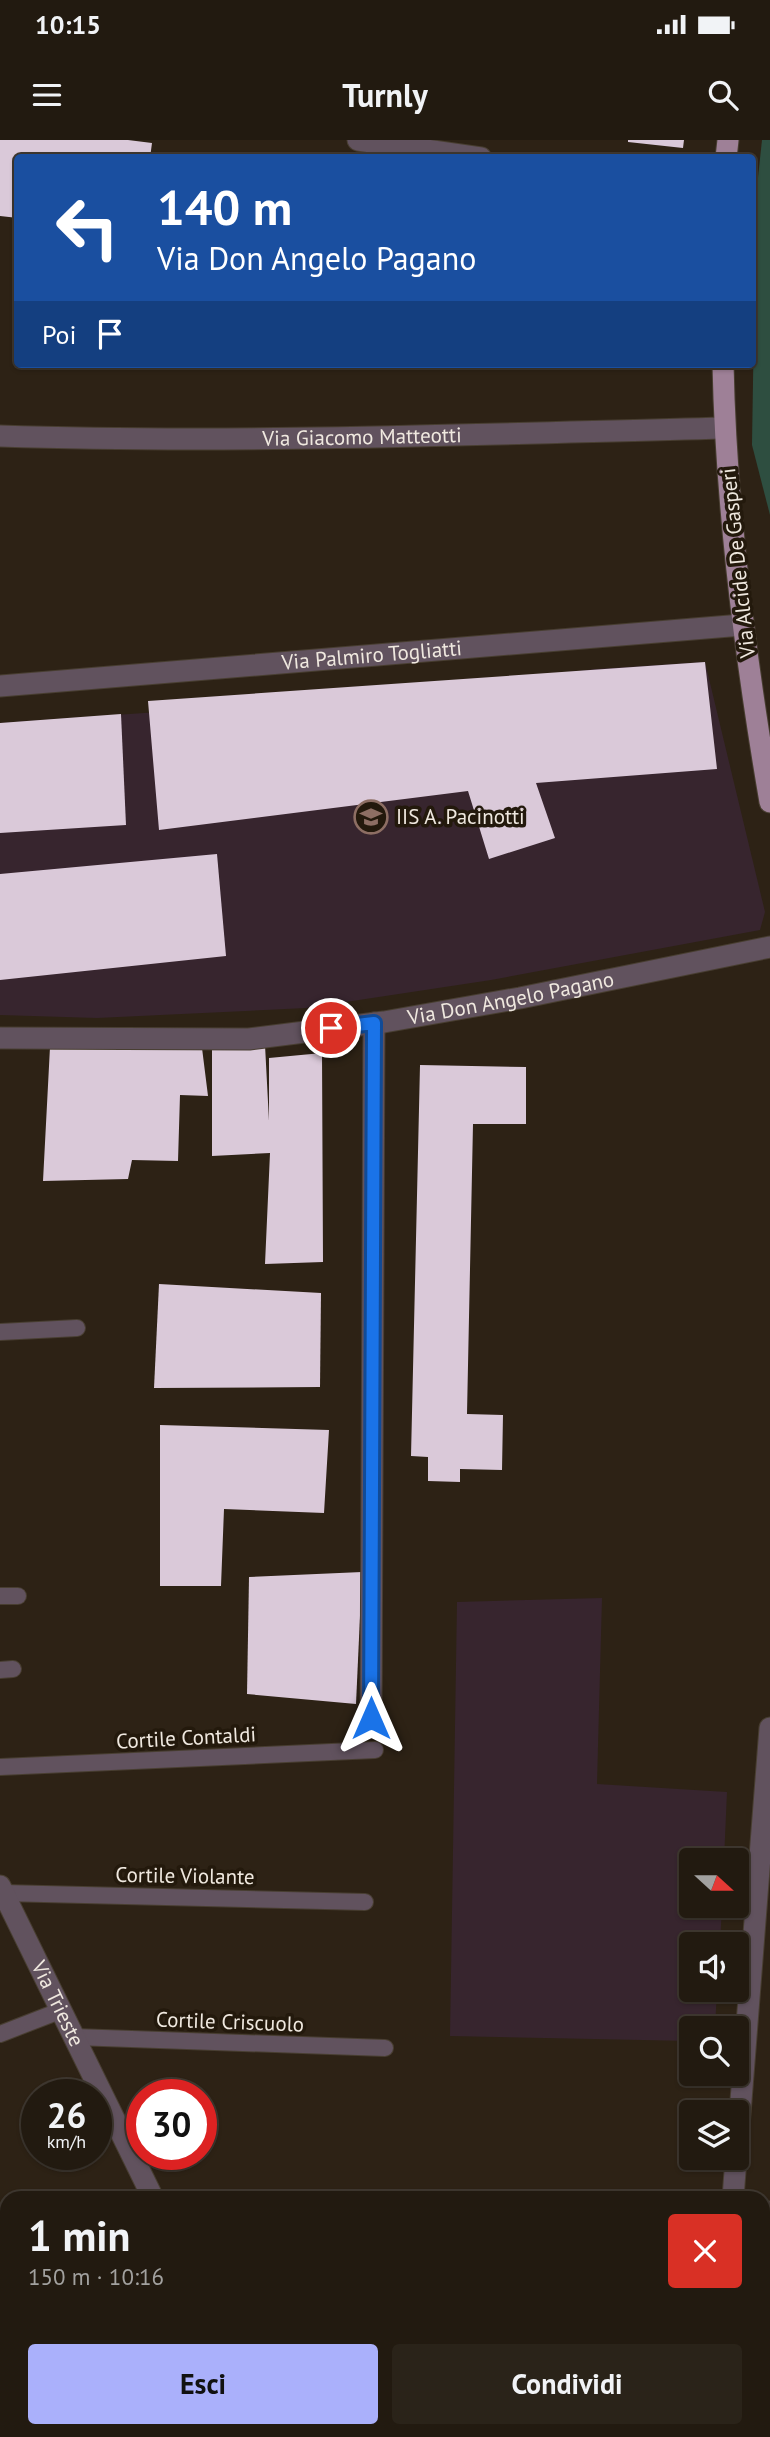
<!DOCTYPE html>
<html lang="it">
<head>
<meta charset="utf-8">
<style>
  body { margin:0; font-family:"PT Sans",sans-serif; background:#2a2319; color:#f1f3f6; height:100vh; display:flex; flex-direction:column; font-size:26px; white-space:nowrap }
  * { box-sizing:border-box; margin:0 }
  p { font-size:23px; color:#a2a19f }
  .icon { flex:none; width:38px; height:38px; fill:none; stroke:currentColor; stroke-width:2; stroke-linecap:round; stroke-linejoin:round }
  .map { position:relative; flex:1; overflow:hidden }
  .side { position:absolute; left:0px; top:2051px; width:770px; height:247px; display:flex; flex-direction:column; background:#221a10; border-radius:21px 21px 0 0; box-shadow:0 2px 5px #0004,0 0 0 2px #3f3830 }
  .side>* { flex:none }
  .top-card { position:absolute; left:14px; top:14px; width:742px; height:214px; border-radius:7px; box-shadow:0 2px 5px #0004,0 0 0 2px #3f3830; background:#1a4fa0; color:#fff; overflow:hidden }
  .needle { width:46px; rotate:111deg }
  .tools { position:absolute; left:679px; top:1708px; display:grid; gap:14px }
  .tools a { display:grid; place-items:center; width:70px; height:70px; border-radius:7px; background:#221a10; box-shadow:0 2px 5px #0004,0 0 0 2px #3f3830; font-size:35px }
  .speed { position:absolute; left:21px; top:1939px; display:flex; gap:14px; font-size:35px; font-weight:700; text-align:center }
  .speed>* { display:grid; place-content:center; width:91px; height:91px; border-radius:50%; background:#221a10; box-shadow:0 2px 5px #0004,0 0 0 2px #3f3830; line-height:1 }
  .speed small { font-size:18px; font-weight:400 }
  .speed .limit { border:10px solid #d22; background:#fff; color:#111 }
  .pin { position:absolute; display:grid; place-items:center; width:60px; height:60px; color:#fff; margin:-30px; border:4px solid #fff; border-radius:50%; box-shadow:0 2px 7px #0007 }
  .me { position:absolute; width:77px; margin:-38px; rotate:0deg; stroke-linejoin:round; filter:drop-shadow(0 0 5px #0008) }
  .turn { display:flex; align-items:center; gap:24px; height:147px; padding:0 28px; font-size:32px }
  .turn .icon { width:91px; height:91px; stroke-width:2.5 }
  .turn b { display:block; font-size:49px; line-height:60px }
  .then { display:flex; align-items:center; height:66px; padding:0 28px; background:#0003; gap:14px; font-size:26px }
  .round { display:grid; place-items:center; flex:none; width:74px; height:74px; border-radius:7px; background:#2a2319 }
  .head { display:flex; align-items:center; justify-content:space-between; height:119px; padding:0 28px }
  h1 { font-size:42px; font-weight:800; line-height:52px }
  .action { display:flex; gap:14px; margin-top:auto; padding:14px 28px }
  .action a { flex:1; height:80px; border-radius:7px; background:#aab0fb; color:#111; font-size:28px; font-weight:800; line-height:80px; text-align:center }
  .action a+a { background:#2a2319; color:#f1f3f6 }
  .status { display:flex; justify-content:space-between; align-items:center; height:49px; padding:0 35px; background:#221a10; direction:ltr }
  .status svg { height:19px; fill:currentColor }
  header { display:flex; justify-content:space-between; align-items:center; height:91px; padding:0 28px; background:#221a10; font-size:32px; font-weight:800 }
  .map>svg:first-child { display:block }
  .education { fill:#37252e }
  .green { fill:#2e4e40 }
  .building { fill:#dac9d9 }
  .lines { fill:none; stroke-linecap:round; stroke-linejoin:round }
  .service-casing { stroke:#483e31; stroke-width:18 }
  .minor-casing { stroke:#483e31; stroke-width:23 }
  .primary-casing { stroke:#483e31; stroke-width:23 }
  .service { stroke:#61525e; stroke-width:16 }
  .minor { stroke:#61525e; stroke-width:21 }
  .primary { stroke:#9e8097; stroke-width:21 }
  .route-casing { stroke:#114b97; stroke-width:18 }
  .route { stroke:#1a73e8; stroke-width:12 }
  .labels { text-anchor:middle; stroke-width:7; stroke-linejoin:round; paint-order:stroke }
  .street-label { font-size:21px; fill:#efe8df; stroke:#23190c }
  .poi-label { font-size:21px; fill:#efe8df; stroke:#23190c; text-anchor:start }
</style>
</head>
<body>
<div class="status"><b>10:15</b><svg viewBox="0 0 49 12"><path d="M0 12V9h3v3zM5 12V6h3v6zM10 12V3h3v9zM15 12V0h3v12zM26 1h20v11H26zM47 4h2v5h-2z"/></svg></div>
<header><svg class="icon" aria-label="menu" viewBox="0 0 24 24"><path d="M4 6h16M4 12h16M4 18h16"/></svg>Turnly<svg class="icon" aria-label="search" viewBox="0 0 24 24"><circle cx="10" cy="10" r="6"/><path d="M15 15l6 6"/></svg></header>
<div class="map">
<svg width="770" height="2297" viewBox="0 0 770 2297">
  <rect width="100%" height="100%" fill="#2d2215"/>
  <g class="education">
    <polygon points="705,522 765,772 760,790 491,840 306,868 97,878 0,875 0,583 331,560 596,529"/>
    <polygon points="602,1458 597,1644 727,1652 724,1720 691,1720 691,1766 722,1766 720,1804 691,1804 691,1850 717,1850 715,1888 691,1888 691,1901 450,1896 457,1462"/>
  </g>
  <polygon class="green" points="762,0 770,0 770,375 752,305 756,56"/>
  <g class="building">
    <polygon points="0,0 128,0 152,3 150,18 18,18 18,78 0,76"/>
    <polygon points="628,0 684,0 683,8 628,2"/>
    <polygon points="705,522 717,629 536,643 555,698 489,719 468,651 159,690 148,561"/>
    <polygon points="121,574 126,685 0,693 0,583"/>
    <polygon points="217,714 226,816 0,840 0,734"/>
    <polygon points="265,905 269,981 269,918 322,913 323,1122 265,1124 270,1013 212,1016 212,907"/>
    <polygon points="50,907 202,908 208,956 180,955 178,1021 132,1020 128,1039 43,1041"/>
    <polygon points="420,925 526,927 526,984 473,984 467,1274 503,1275 502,1330 460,1329 460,1342 428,1341 428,1317 411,1316"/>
    <polygon points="159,1144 321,1153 320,1247 154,1248"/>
    <polygon points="160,1285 329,1290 324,1373 224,1369 221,1446 160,1446"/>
    <polygon points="362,1432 356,1564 247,1554 249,1437"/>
  </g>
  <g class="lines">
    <defs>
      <g id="service">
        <polyline points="0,1192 77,1188"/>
        <polyline points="0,1456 18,1456"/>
        <polyline points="0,1530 13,1529"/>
        <polyline points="0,1627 375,1610"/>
        <polyline points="3,1753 365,1762"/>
        <polyline points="0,1894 62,1870"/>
        <polyline points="75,1897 385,1908"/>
      </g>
      <g id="minor">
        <polyline points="358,0 481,18"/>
        <path id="s1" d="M 0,296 C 241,304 483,294 724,288"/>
        <path id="s2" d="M 0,546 L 742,485"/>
        <path id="s3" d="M 0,898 L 249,899 L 384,882 L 520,858 L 770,807"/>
        <polyline points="371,1578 374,883"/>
        <path id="s4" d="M 0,1746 L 153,2058"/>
        <polyline points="737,2012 770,1588"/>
        <polyline points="733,2058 736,2018"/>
        <polyline points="763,2072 770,2072"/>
        <polyline points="763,2261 770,2272"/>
        <polyline points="261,2291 263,2297"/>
      </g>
      <g id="primary">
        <polyline points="726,18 728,0"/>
        <path d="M 723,224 C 726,371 745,517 770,662"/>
      </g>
    </defs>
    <use href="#service" class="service-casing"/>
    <use href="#minor" class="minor-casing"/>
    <use href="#primary" class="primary-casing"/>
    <use href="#service" class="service"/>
    <use href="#minor" class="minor"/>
    <use href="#primary" class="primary"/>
  </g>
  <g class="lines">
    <defs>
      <polyline id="route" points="331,888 374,883 371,1578"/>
    </defs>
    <use href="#route" class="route-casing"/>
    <use href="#route" class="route"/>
  </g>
  <defs>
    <symbol id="school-ring" viewBox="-11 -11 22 22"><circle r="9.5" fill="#23190c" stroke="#8d6e63" stroke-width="1.5"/><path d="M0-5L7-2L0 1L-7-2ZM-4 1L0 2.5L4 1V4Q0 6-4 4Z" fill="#8d6e63"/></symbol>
  </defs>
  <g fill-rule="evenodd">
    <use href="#school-ring" x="352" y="658" width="38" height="38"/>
  </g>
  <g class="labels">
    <g class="street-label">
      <text dy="7" stroke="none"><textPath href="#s1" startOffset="362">Via Giacomo Matteotti</textPath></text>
      <text transform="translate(738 423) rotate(-96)" y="7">Via Alcide De Gasperi</text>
      <text dy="7" stroke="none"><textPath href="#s2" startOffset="373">Via Palmiro Togliatti</textPath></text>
      <text dy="7" stroke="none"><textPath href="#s3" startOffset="514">Via Don Angelo Pagano</textPath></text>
      <text transform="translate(186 1598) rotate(-3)" y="7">Cortile Contaldi</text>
      <text transform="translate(185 1736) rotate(1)" y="7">Cortile Violante</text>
      <text dy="7" stroke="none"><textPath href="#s4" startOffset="131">Via Trieste</textPath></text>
      <text transform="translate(230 1882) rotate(2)" y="7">Cortile Criscuolo</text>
    </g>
    <g class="poi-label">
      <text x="396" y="684">IIS A. Pacinotti</text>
    </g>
  </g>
</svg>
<div class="tools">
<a><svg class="needle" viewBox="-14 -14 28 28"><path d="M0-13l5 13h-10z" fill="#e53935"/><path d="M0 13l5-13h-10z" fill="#a2a19f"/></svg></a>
<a><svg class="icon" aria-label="sound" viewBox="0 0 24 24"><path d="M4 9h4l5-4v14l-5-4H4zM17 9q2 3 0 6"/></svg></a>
<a><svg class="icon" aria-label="search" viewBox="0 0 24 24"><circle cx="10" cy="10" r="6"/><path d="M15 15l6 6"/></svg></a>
<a><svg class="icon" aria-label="layers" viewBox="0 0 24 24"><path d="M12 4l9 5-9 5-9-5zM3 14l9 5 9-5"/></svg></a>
</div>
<div class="speed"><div>26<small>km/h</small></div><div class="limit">30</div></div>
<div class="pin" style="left:331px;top:888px;background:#d93025"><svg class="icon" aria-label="arrive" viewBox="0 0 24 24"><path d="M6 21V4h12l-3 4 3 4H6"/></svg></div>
<svg class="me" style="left:371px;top:1578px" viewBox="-20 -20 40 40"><path d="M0-17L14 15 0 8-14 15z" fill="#1a73e8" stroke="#fff" stroke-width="4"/></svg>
<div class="top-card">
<div class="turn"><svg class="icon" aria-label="left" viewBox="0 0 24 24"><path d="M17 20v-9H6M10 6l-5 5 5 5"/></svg><div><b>140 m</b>Via Don Angelo Pagano</div></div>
<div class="then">Poi<svg class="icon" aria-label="arrive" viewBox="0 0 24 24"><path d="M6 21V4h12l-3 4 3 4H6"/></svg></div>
</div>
<section class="side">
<div class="head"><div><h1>1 min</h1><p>150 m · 10:16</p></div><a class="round" style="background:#d93025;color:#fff"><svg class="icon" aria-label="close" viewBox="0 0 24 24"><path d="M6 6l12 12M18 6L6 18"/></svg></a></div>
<div class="action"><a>Esci</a><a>Condividi</a></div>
</section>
</div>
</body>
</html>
